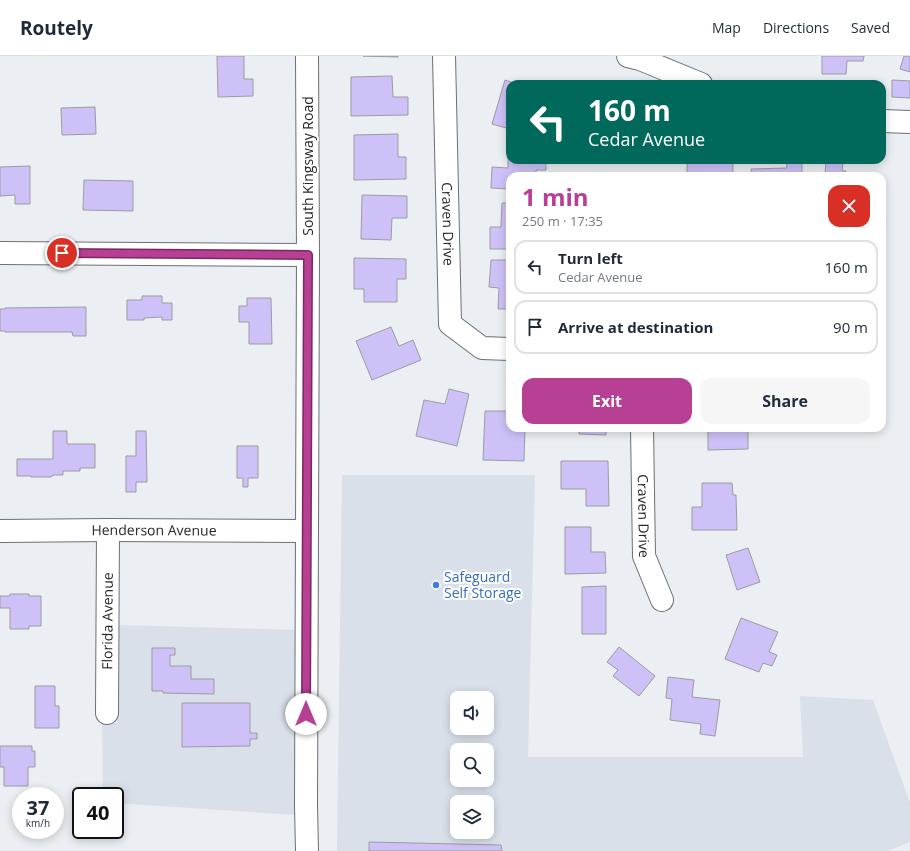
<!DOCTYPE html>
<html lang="en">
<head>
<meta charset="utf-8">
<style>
  body { margin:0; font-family:"Open Sans",sans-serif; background:#f6f6f7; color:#1f2937; height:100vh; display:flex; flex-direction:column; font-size:15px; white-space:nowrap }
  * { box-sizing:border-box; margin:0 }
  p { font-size:13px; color:#747a83 }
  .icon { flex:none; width:22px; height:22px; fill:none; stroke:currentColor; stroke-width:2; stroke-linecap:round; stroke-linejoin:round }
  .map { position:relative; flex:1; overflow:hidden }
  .panel { position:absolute; left:506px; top:116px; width:380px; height:260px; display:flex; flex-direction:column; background:#fff; border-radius:12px; box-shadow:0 2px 10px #0003 }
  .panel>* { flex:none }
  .banner { position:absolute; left:506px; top:24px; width:380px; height:84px; border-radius:12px; box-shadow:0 2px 10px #0003; background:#00695c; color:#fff; overflow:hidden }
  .buttons { position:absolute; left:450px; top:635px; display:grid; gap:8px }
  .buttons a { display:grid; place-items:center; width:44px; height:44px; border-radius:8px; background:#fff; box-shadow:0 2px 10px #0003; font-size:20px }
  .speed { position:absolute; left:12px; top:731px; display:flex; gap:8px; font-size:20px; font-weight:700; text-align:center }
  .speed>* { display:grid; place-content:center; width:52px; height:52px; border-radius:50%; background:#fff; box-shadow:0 2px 10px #0003; line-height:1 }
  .speed small { font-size:10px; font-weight:400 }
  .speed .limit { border:2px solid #111; border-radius:6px; background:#fff; color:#111 }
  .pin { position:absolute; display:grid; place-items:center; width:34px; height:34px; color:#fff; margin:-17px; border:2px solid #fff; border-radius:50%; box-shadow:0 1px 4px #0007 }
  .me { position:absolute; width:44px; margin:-22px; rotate:0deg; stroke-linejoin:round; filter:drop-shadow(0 0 3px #0008) }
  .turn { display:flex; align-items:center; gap:14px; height:84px; padding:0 16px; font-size:18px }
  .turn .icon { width:52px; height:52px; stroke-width:2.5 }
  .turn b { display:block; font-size:28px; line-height:34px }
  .round { display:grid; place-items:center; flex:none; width:42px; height:42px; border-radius:12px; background:#f6f6f7 }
  .summary { display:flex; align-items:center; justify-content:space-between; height:68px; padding:0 16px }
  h1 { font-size:24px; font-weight:700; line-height:30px; color:#b73f94 }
  .action { display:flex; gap:8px; margin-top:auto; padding:8px 16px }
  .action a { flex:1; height:46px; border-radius:12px; background:#b73f94; color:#fff; font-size:16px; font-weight:700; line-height:46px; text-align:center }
  .action a+a { background:#f6f6f7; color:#1f2937 }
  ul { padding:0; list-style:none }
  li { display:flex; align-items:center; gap:12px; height:54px; margin:0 8px 6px; padding:0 8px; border:2px solid #e0e1e3; border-radius:12px }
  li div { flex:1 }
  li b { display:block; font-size:15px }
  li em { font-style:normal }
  header { display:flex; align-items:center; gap:24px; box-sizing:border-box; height:56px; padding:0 20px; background:#fff; border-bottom:1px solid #e0e1e3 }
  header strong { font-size:19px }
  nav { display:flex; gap:22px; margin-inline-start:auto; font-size:14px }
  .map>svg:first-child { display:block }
  .built { fill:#d9e0ea; fill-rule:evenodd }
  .building { fill:#cec1f8; stroke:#9c9b9f }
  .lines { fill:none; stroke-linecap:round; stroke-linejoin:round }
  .minor-casing { stroke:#6d7073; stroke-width:24 }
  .minor { stroke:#fff; stroke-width:22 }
  .route-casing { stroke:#772960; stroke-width:10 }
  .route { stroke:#b73f94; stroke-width:7 }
  .shop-dot { fill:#3f7fe0; stroke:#fff; stroke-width:1.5 }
  .labels { text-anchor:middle; stroke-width:4; stroke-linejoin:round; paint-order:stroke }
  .street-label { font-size:14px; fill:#272829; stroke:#fff }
  .shop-label { font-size:14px; fill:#366cbe; stroke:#fff; text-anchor:start }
</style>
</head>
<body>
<header>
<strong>Routely</strong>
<nav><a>Map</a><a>Directions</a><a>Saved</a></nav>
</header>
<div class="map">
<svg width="910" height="795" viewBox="0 0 910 795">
  <rect width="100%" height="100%" fill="#ebeef2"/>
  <g class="built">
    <path d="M 342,419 L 535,419 L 528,701 L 803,701 L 800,640 L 873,644 L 910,747 L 910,786 L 888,795 L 337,795 ZM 457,642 L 487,642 L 487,672 L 457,672 ZM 457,694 L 487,694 L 487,724 L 457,724 ZM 457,746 L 487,746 L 487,776 L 457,776 Z"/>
    <polygon points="117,569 297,574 296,759 115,747 115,740 103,740 102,667 117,667"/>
  </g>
  <g class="building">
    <polygon points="217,0 244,0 244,23 253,23 253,40 218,41"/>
    <polygon points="363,0 398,0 398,1"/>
    <polygon points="822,0 864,0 863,5 847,5 846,18 822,18"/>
    <polygon points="904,0 910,0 910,16 900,13"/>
    <polygon points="392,20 393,41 408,41 408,59 351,60 351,21"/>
    <polygon points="505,24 517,28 510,28 510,73 492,68"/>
    <polygon points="892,24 910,25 910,42 892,41"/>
    <polygon points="95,51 96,78 62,79 61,52"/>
    <polygon points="398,78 398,101 406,101 406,123 354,124 354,79"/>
    <polygon points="508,85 510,85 510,104 546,104 546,114 536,114 536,120 510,120 510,133 491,132 492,111 508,112"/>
    <polygon points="687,104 733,104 733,118 722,118 722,120 687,120"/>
    <polygon points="786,104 802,104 802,120 752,120 751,113 787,112"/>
    <polygon points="826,104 843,106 842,115 846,115 845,118 868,120 825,120"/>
    <polygon points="30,110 30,148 15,148 15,139 0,140 0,111"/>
    <polygon points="84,124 133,125 133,155 83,154"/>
    <polygon points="362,139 407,140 407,162 392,162 391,184 361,183"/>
    <polygon points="502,147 510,147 510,193 490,193 490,171 501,171"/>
    <polygon points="354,202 406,203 406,223 397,223 397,246 364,246 364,233 354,233"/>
    <polygon points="491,204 510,204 510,253 498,253 499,232 489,231"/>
    <polygon points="142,240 162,240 162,247 172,247 172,264 162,264 162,261 144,262 144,264 127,264 127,244 142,244"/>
    <polygon points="247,242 271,242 272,288 249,288 249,266 239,266 239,250 247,250"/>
    <polygon points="86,251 86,280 73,280 72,276 5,276 5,275 0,275 0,253 5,253 5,252"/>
    <polygon points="391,271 399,290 413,284 421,304 372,324 356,285"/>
    <polygon points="449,333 469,338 457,390 416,380 424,344 445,348"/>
    <polygon points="485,355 510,355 510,372 525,372 524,405 483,404"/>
    <polygon points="579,372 606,372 606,379 579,378"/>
    <polygon points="708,372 748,372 748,393 708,394"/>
    <polygon points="53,375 67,375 67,388 95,388 95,412 80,412 80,415 63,415 63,419 53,419 53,420 51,420 51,421 31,421 31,420 17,420 17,403 53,403"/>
    <polygon points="136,375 146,375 147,426 136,426 136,436 126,436 126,400 136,400"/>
    <polygon points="237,390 258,390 258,422 248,422 248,431 243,431 243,422 237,422"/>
    <polygon points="561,405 608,405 609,450 586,450 586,433 561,433"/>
    <polygon points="702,427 732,427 733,439 736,439 737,474 692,474 692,451 702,451"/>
    <polygon points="565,471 591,471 591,496 605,496 606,517 565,518"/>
    <polygon points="748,492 760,526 737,534 726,499"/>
    <polygon points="606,530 606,578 582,578 582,531"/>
    <polygon points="10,538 29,538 29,540 41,540 41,570 29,570 29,573 10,573 10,552 0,552 0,540 10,540"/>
    <polygon points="741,562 778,576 769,596 777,599 772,610 763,607 759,616 725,603"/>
    <polygon points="619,591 655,620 639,640 613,620 618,614 607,606"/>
    <polygon points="152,592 175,592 175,599 170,599 170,610 191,610 191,623 214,623 214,638 163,637 163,635 152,635"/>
    <polygon points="668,621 694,624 692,641 720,644 715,680 700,678 701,668 670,664 672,643 666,642"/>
    <polygon points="35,630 55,630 55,650 59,650 59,672 35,672"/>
    <polygon points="182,647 250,647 250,677 257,677 257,683 250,683 250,690 182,691"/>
    <polygon points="0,690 32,690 32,695 35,695 35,711 28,711 28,730 4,730 4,711 0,711"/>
    <polygon points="369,786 501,789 502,795 369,795"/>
  </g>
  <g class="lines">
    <defs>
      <g id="minor">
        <path id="s1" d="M 444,0 L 450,268 L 482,292 L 510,293"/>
        <polyline points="628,0 640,3 701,28"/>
        <polyline points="882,65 910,66"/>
        <polyline points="0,197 308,199"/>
        <path id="s2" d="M 642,372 L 644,500 L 662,544"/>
        <path id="s3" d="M 0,475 L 108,474 L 307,475"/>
        <path id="s4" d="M 107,657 L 108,474"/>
        <polyline points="307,795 306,750 308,199 307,0"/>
      </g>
    </defs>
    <use href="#minor" class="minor-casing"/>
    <use href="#minor" class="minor"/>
  </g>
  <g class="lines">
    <defs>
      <polyline id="route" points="62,197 308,199 306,658"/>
    </defs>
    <use href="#route" class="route-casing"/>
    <use href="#route" class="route"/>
  </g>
  <circle class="shop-dot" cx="436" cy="529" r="4"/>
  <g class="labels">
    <g class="street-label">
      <text transform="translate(308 110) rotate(-90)" y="5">South Kingsway Road</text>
      <text dy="5" stroke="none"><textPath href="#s1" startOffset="168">Craven Drive</textPath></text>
      <text dy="5" stroke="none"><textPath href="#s2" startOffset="88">Craven Drive</textPath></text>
      <text dy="5" stroke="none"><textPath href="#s3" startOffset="154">Henderson Avenue</textPath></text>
      <text dy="5" stroke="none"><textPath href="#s4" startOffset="92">Florida Avenue</textPath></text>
    </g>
    <g class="shop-label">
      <text x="444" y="526">Safeguard<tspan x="444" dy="16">Self Storage</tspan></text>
    </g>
  </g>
</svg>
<div class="buttons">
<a><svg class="icon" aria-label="sound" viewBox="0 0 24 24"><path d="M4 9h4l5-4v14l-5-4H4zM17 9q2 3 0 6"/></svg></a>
<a><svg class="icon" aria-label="search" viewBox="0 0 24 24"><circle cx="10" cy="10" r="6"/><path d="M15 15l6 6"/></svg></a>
<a><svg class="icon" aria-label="layers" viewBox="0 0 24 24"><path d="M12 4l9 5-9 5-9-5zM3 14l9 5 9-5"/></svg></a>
</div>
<div class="speed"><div>37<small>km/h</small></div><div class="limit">40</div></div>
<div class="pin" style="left:62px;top:197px;background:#d93025"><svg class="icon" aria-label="arrive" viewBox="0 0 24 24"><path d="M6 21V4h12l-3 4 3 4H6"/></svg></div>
<svg class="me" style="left:306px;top:658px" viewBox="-20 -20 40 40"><circle r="19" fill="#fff"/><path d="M0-13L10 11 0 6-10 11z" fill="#b73f94"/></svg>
<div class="banner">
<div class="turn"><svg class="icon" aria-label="left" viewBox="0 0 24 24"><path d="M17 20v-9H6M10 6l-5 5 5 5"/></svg><div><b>160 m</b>Cedar Avenue</div></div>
</div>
<section class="panel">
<div class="summary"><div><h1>1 min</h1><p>250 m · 17:35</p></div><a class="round" style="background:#d93025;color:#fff"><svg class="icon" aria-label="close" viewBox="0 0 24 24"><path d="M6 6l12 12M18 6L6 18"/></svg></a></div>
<ul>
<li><svg class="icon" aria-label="left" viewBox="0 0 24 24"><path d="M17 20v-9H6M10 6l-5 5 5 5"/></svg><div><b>Turn left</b><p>Cedar Avenue</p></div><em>160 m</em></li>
<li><svg class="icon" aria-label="arrive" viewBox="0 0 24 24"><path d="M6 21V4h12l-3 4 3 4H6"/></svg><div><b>Arrive at destination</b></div><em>90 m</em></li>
</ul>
<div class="action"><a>Exit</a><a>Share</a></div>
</section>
</div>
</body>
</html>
